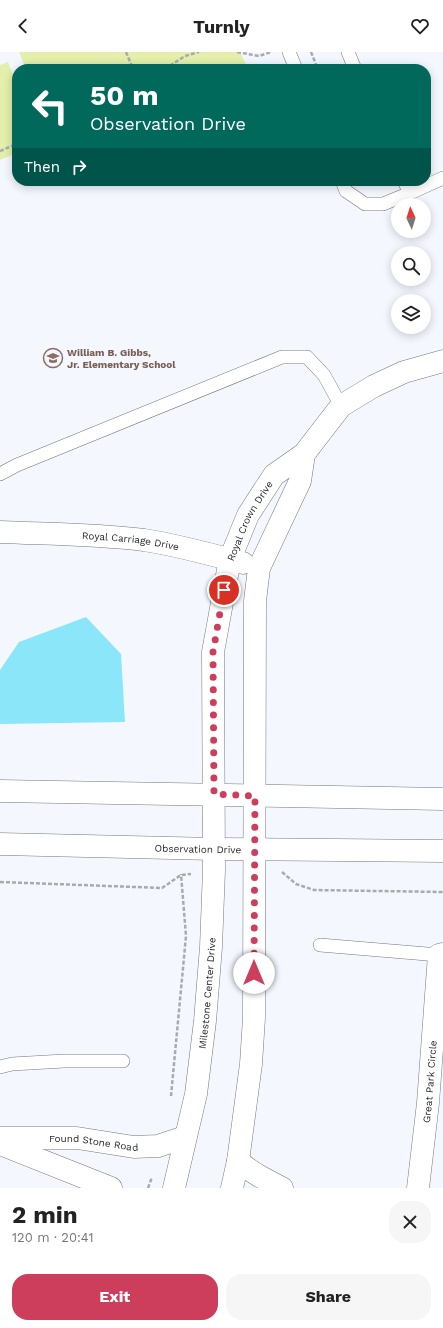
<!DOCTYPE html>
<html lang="en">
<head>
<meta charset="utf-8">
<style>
  body { margin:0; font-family:"Work Sans",sans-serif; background:#f6f6f6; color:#222; height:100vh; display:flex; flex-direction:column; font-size:15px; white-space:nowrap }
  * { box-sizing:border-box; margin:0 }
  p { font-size:13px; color:#767676 }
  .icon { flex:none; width:22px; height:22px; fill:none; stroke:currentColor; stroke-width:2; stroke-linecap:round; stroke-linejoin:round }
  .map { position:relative; height:1136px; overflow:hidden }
  .drawer { display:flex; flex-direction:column; background:#fff; flex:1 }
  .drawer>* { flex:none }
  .banner { position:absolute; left:12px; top:12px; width:419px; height:122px; border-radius:16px; box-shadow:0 2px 10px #0003; background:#00695c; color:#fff; overflow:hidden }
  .needle { width:26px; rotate:356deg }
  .fabs { position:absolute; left:391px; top:146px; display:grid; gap:8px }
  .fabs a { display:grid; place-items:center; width:40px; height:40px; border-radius:50%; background:#fff; box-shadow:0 2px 10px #0003; font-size:20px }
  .pin { position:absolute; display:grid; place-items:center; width:34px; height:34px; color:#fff; margin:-17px; border:2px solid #fff; border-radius:50%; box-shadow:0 1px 4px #0007 }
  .me { position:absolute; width:44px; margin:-22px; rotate:0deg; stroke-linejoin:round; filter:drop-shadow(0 0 3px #0008) }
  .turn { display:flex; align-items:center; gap:14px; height:84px; padding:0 12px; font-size:18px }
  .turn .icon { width:52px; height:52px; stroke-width:2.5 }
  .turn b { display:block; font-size:28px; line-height:34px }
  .then { display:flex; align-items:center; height:38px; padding:0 12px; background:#0003; gap:8px; font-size:15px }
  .round { display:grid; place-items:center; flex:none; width:42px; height:42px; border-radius:16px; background:#f6f6f6 }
  .summary { display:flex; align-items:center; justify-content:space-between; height:68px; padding:0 12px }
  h1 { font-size:24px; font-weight:700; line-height:30px }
  .cta { display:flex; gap:8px; margin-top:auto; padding:8px 12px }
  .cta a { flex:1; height:46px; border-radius:16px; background:#cd3d5c; color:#fff; font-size:16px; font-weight:700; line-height:46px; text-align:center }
  .cta a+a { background:#f6f6f6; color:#222 }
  header { display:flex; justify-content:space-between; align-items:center; height:52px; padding:0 12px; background:#fff; font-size:18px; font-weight:700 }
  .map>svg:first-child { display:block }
  .green { fill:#e3efab }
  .water { fill:#8ce6f9 }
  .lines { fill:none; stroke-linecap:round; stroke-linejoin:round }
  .service-casing { stroke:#72777e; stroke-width:14 }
  .minor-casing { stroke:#72777e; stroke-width:23 }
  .tertiary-casing { stroke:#72777e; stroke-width:23 }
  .path { stroke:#a7abaf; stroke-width:2.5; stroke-dasharray:4 2; stroke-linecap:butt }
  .service { stroke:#fff; stroke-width:13 }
  .minor { stroke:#fff; stroke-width:22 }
  .tertiary { stroke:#fff; stroke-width:22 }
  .route { stroke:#cd3d5c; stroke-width:7; stroke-dasharray:0 12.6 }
  .labels { text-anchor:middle; stroke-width:3; stroke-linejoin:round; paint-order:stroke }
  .education-label { font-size:10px; font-weight:bold; fill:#785e54; stroke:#f4f8fe; text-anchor:start }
  .street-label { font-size:10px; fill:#252729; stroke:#f4f8fe }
</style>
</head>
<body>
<header><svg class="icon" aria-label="back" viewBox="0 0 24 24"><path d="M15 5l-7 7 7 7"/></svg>Turnly<svg class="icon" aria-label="heart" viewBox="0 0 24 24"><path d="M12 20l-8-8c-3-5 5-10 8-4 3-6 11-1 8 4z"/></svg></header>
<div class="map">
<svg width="443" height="1136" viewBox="0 0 443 1136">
  <rect width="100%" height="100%" fill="#f4f8fe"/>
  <g class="green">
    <polygon points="19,0 240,0 248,17 26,17"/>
    <polygon points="8,10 17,33 17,101 0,108 0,13"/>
  </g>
  <polygon class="water" points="86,565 121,602 125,670 0,672 0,618 19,590"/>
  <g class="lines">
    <defs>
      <g id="service">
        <polyline points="289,0 296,17"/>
        <polyline points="348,0 355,17"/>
        <polyline points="342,129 346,139 365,152 383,152 410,141"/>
        <polyline points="404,129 410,141 443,126"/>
        <polyline points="0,422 17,413 282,305 307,305 324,323 341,354"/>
        <polyline points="320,893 439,903"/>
        <polyline points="0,1015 12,1012 64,1009 123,1009"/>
      </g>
      <g id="minor">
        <path id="s1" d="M 0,480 C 48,482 96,482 144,488 C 177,493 210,502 243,511"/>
        <path id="s2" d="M 0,1086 L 77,1086 L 134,1095 L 158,1094 L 185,1085"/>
        <polyline points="0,1092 111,1136"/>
        <path d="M 238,1109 C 252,1121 266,1128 282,1136"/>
        <path id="s3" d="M 174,1136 L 196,1042 L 205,969 L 211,895 L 214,818 L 213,600 L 230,507 L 248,463 L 274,423 L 304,402 L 341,354 L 374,334 L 404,320 L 443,309"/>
        <polyline points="232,1136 238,1109 251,1012 254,966 255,549 259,516 300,429 304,402"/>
        <path id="s4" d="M 418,1136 L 428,1051 L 439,903 L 443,902"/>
      </g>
      <g id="tertiary">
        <polyline points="0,739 443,747"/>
        <path id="s5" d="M 0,792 L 214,797 L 443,799"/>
      </g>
    </defs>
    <use href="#service" class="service-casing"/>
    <use href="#minor" class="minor-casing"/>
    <use href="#tertiary" class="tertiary-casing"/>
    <g class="path">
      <polyline points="126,0 133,17"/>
      <polyline points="237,0 259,4 271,0"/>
      <polyline points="311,0 317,15"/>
      <polyline points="165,17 185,4 199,0"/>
      <polyline points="0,99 17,92"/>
      <polyline points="282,820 296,832 314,838 443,840"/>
      <polyline points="0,830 162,836 181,823 191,822"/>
      <polyline points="171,1044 186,884 181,822"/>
      <polyline points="148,1136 152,1125"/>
    </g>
    <use href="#service" class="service"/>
    <use href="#minor" class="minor"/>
    <use href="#tertiary" class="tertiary"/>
  </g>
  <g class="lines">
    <polyline class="route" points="224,538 213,600 214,742 255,744 254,921"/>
  </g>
  <defs>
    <symbol id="school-ring" viewBox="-11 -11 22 22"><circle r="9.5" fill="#f4f8fe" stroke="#8d6e63" stroke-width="1.5"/><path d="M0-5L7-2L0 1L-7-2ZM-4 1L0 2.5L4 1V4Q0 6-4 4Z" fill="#8d6e63"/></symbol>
  </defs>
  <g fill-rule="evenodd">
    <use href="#school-ring" x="42" y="295" width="22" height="22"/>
  </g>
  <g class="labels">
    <g class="education-label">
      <text x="67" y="304">William B. Gibbs,<tspan x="67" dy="12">Jr. Elementary School</tspan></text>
    </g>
    <g class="street-label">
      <text dy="4" stroke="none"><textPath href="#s3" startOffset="677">Royal Crown Drive</textPath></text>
      <text dy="4" stroke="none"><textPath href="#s1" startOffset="131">Royal Carriage Drive</textPath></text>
      <text dy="4" stroke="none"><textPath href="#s5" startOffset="198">Observation Drive</textPath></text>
      <text dy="4" stroke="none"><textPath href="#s3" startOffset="198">Milestone Center Drive</textPath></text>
      <text dy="4" stroke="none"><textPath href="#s4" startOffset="107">Great Park Circle</textPath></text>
      <text dy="4" stroke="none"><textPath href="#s2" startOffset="94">Found Stone Road</textPath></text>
    </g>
  </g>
</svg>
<div class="fabs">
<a><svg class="needle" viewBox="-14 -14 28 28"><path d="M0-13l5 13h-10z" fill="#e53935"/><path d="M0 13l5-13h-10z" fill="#767676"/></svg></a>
<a><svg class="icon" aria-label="search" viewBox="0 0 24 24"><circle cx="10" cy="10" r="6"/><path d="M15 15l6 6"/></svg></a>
<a><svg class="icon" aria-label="layers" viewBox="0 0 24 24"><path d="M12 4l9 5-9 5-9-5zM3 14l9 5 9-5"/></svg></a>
</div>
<div class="pin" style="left:224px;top:538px;background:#d93025"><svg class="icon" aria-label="arrive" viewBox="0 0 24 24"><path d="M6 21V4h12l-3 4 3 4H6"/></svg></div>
<svg class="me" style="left:254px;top:921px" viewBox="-20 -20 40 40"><circle r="19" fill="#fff"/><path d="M0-13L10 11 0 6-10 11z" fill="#cd3d5c"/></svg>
<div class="banner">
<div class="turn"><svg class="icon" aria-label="left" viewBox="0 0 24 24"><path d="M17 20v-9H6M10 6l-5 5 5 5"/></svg><div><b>50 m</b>Observation Drive</div></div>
<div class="then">Then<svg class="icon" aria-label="right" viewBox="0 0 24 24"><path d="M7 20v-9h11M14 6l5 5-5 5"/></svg></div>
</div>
</div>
<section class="drawer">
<div class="summary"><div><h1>2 min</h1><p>120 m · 20:41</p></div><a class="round"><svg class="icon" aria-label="close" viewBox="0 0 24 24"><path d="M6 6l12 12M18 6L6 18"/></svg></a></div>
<div class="cta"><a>Exit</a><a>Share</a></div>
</section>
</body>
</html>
